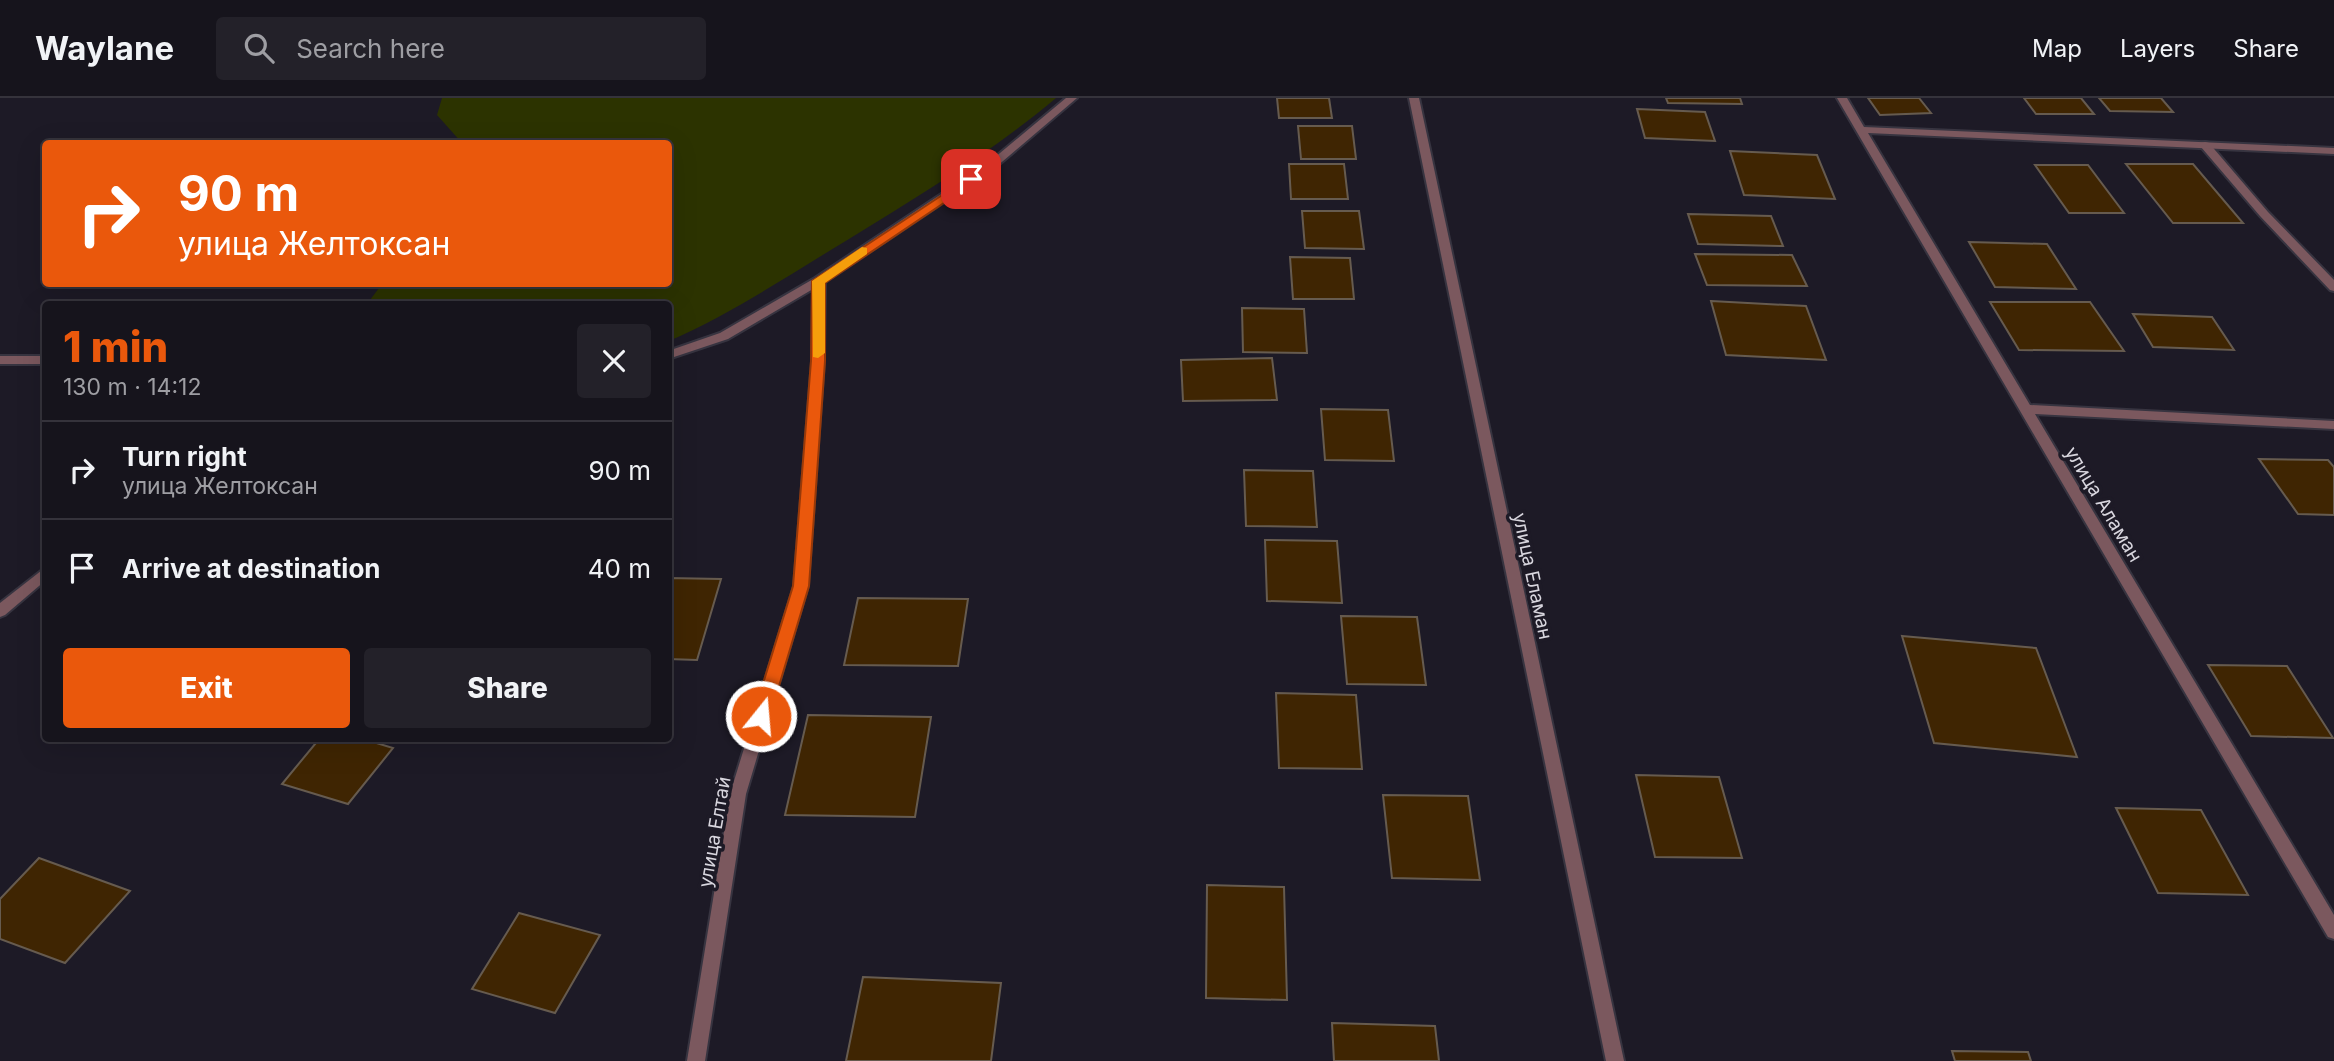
<!DOCTYPE html>
<html lang="en">
<head>
<meta charset="utf-8">
<style>
  body { margin:0; font-family:Inter,sans-serif; background:#232129; color:#f1f3f6; height:100vh; display:flex; flex-direction:column; font-size:26px; white-space:nowrap }
  * { box-sizing:border-box; margin:0 }
  p { font-size:23px; color:#9e9ea3 }
  .icon { flex:none; width:38px; height:38px; fill:none; stroke:currentColor; stroke-width:2; stroke-linecap:round; stroke-linejoin:round }
  .map { position:relative; flex:1; overflow:hidden }
  .sheet { position:absolute; left:42px; top:203px; width:630px; height:441px; display:flex; flex-direction:column; background:#16141c; border-radius:7px; box-shadow:0 7px 28px #0002,0 0 0 2px #35333b }
  .sheet>* { flex:none }
  .banner { position:absolute; left:42px; top:42px; width:630px; height:147px; border-radius:7px; box-shadow:0 7px 28px #0002,0 0 0 2px #35333b; background:#ea580c; color:#fff; overflow:hidden }
  .pin { position:absolute; display:grid; place-items:center; width:60px; height:60px; color:#fff; margin:-30px; border-radius:14px; box-shadow:0 4px 10px #0006 }
  .me { position:absolute; width:77px; margin:-38px; rotate:17deg; stroke-linejoin:round; filter:drop-shadow(0 0 5px #0008) }
  .turn { display:flex; align-items:center; gap:24px; height:147px; padding:0 21px; font-size:32px }
  .turn .icon { width:91px; height:91px; stroke-width:2.5 }
  .turn b { display:block; font-size:49px; line-height:60px }
  .round { display:grid; place-items:center; flex:none; width:74px; height:74px; border-radius:7px; background:#232129 }
  .headline { display:flex; align-items:center; justify-content:space-between; height:119px; padding:0 21px }
  h1 { font-size:42px; font-weight:800; line-height:52px; color:#ea580c }
  .button { display:flex; gap:14px; margin-top:auto; padding:14px 21px }
  .button a { flex:1; height:80px; border-radius:7px; background:#ea580c; color:#fff; font-size:28px; font-weight:800; line-height:80px; text-align:center }
  .button a+a { background:#232129; color:#f1f3f6 }
  ul { padding:0; list-style:none }
  li { display:flex; align-items:center; gap:21px; height:98px; padding:0 21px; border-top:2px solid #35333b }
  li div { flex:1 }
  li b { display:block; font-size:26px }
  li em { font-style:normal }
  header { display:flex; align-items:center; gap:42px; box-sizing:border-box; height:98px; padding:0 35px; background:#16141c; border-bottom:2px solid #35333b }
  header strong { font-size:33px }
  nav { display:flex; gap:38px; margin-inline-start:auto; font-size:24px }
  .search { width:490px; height:63px; background:#232129; display:flex; align-items:center; gap:18px; box-sizing:border-box; padding:0 24px; border-radius:7px; color:#9e9ea3; font-size:26px }
  .map>svg:first-child { display:block }
  .green { fill:#2c3300 }
  .building { fill:#3f2502; stroke:#665b4f; stroke-width:2 }
  .lines { fill:none; stroke-linecap:round; stroke-linejoin:round }
  .service-casing { stroke:#373440; stroke-width:4 }
  .minor-casing { stroke:#373440; stroke-width:4 }
  .service { fill:#7b585e; fill-rule:evenodd }
  .minor { fill:#7b585e; fill-rule:evenodd }
  .route { fill:#ea580c; stroke:#983908; stroke-width:2 }
  .slow { fill:#f59e0b }
  .labels { text-anchor:middle; stroke-width:7; stroke-linejoin:round; paint-order:stroke }
  .street-label { font-size:19px; fill:#d8d6de; stroke:#1d1a26 }
</style>
</head>
<body>
<header>
<strong>Waylane</strong>
<div class="search"><svg class="icon" aria-label="search" viewBox="0 0 24 24"><circle cx="10" cy="10" r="6"/><path d="M15 15l6 6"/></svg>Search here</div>
<nav><a>Map</a><a>Layers</a><a>Share</a></nav>
</header>
<div class="map">
<svg width="2334" height="963" viewBox="0 0 2334 963">
  <rect width="100%" height="100%" fill="#1d1a26"/>
  <path class="green" d="M 442,0 L 1056,0 C 992,54 920,97 849,141 C 789,177 733,215 669,243 L 668,206 L 367,206 L 382,186 L 668,186 L 668,46 L 462,45 L 437,17 Z"/>
  <g class="building">
    <polygon points="1277,0 1329,0 1332,20 1279,20"/>
    <polygon points="1666,0 1740,0 1742,6 1668,5"/>
    <polygon points="1868,0 1919,0 1931,15 1880,17"/>
    <polygon points="2024,0 2081,0 2094,16 2036,16"/>
    <polygon points="2099,0 2161,0 2173,14 2110,13"/>
    <polygon points="1637,11 1705,14 1715,43 1645,40"/>
    <polygon points="1298,28 1352,28 1356,61 1301,61"/>
    <polygon points="1730,53 1817,57 1835,101 1744,97"/>
    <polygon points="1289,66 1344,66 1348,101 1291,101"/>
    <polygon points="2126,66 2193,66 2243,125 2173,125"/>
    <polygon points="2035,67 2088,67 2124,115 2069,115"/>
    <polygon points="1302,113 1359,113 1364,151 1305,150"/>
    <polygon points="1688,116 1771,118 1783,148 1698,146"/>
    <polygon points="1969,144 2047,146 2076,191 1995,189"/>
    <polygon points="1695,156 1792,157 1807,188 1707,187"/>
    <polygon points="1290,159 1350,160 1354,201 1293,201"/>
    <polygon points="1711,203 1806,208 1826,262 1726,257"/>
    <polygon points="1990,204 2090,204 2124,253 2019,252"/>
    <polygon points="1242,210 1304,211 1307,255 1243,254"/>
    <polygon points="2133,216 2212,219 2234,252 2153,249"/>
    <polygon points="1272,260 1277,302 1183,303 1181,262"/>
    <polygon points="1321,311 1388,312 1394,363 1325,362"/>
    <polygon points="2259,361 2328,362 2334,369 2334,417 2298,416"/>
    <polygon points="1244,372 1313,373 1317,429 1246,428"/>
    <polygon points="1265,442 1337,443 1342,505 1267,503"/>
    <polygon points="668,480 721,481 697,562 668,561"/>
    <polygon points="858,500 968,501 958,568 844,567"/>
    <polygon points="1341,518 1417,519 1426,587 1347,586"/>
    <polygon points="1902,538 2036,550 2077,659 1934,645"/>
    <polygon points="2208,567 2287,568 2333,640 2251,638"/>
    <polygon points="1276,595 1356,597 1362,671 1279,670"/>
    <polygon points="808,617 931,619 915,719 785,717"/>
    <polygon points="320,640 360,640 393,650 348,706 282,686"/>
    <polygon points="1636,677 1719,679 1742,760 1655,759"/>
    <polygon points="1383,697 1468,698 1480,782 1392,780"/>
    <polygon points="2116,710 2201,712 2248,797 2158,795"/>
    <polygon points="39,760 130,793 65,865 0,841 0,801"/>
    <polygon points="1207,787 1284,789 1287,902 1206,900"/>
    <polygon points="519,815 600,837 555,915 472,891"/>
    <polygon points="863,879 1001,885 991,963 846,963"/>
    <polygon points="1332,925 1435,928 1439,963 1334,963"/>
    <polygon points="1952,953 2028,954 2031,963 1955,963"/>
  </g>
  <g class="lines">
    <defs>
      <polygon id="service" points="2205,44 2209,45 2268,114 2334,182 2334,193 2330,192 2260,118 2201,49 2201,45"/>
      <g id="minor">
        <polygon points="1066,0 1077,0 996,69 825,184 824,263 808,488 746,696 705,963 687,963 730,696 794,488 812,263 813,191 728,241 668,261 668,253 720,235 815,180 988,65"/>
        <polygon points="1409,0 1419,0 1624,963 1606,963"/>
        <polygon points="1837,0 1847,0 1864,29 2334,50 2334,56 1868,35 2030,307 2334,323 2334,331 2035,316 2334,817 2334,841 2328,839"/>
        <rect x="0" y="258" width="46" height="8"/>
        <polygon points="46,469 46,482 5,517 0,519 0,505"/>
      </g>
    </defs>
    <use href="#service" class="service-casing"/>
    <use href="#minor" class="minor-casing"/>
    <use href="#service" class="service"/>
    <use href="#minor" class="minor"/>
  </g>
  <polygon class="route" points="971,78 975,79 975,84 825,185 825,263 809,488 770,618 768,623 761,625 755,623 753,618 793,488 811,263 812,183"/>
  <polygon class="slow" points="862,149 867,150 867,156 825,185 825,255 818,260 813,259 812,183"/>
  <g class="labels">
    <g class="street-label">
      <text transform="translate(2104 406) rotate(59)" y="7">улица Аламан</text>
      <text transform="translate(1533 478) rotate(78)" y="7">улица Еламан</text>
      <text transform="translate(714 734) rotate(-80)" y="7">улица Елтай</text>
    </g>
  </g>
</svg>
<div class="pin" style="left:971px;top:81px;background:#d93025"><svg class="icon" aria-label="arrive" viewBox="0 0 24 24"><path d="M6 21V4h12l-3 4 3 4H6"/></svg></div>
<svg class="me" style="left:761px;top:618px" viewBox="-20 -20 40 40"><circle r="17" fill="#ea580c" stroke="#fff" stroke-width="3"/><path d="M0-11L8 9 0 5-8 9z" fill="#fff"/></svg>
<div class="banner">
<div class="turn"><svg class="icon" aria-label="right" viewBox="0 0 24 24"><path d="M7 20v-9h11M14 6l5 5-5 5"/></svg><div><b>90 m</b>улица Желтоксан</div></div>
</div>
<section class="sheet">
<div class="headline"><div><h1>1 min</h1><p>130 m · 14:12</p></div><a class="round"><svg class="icon" aria-label="close" viewBox="0 0 24 24"><path d="M6 6l12 12M18 6L6 18"/></svg></a></div>
<ul>
<li><svg class="icon" aria-label="right" viewBox="0 0 24 24"><path d="M7 20v-9h11M14 6l5 5-5 5"/></svg><div><b>Turn right</b><p>улица Желтоксан</p></div><em>90 m</em></li>
<li><svg class="icon" aria-label="arrive" viewBox="0 0 24 24"><path d="M6 21V4h12l-3 4 3 4H6"/></svg><div><b>Arrive at destination</b></div><em>40 m</em></li>
</ul>
<div class="button"><a>Exit</a><a>Share</a></div>
</section>
</div>
</body>
</html>
